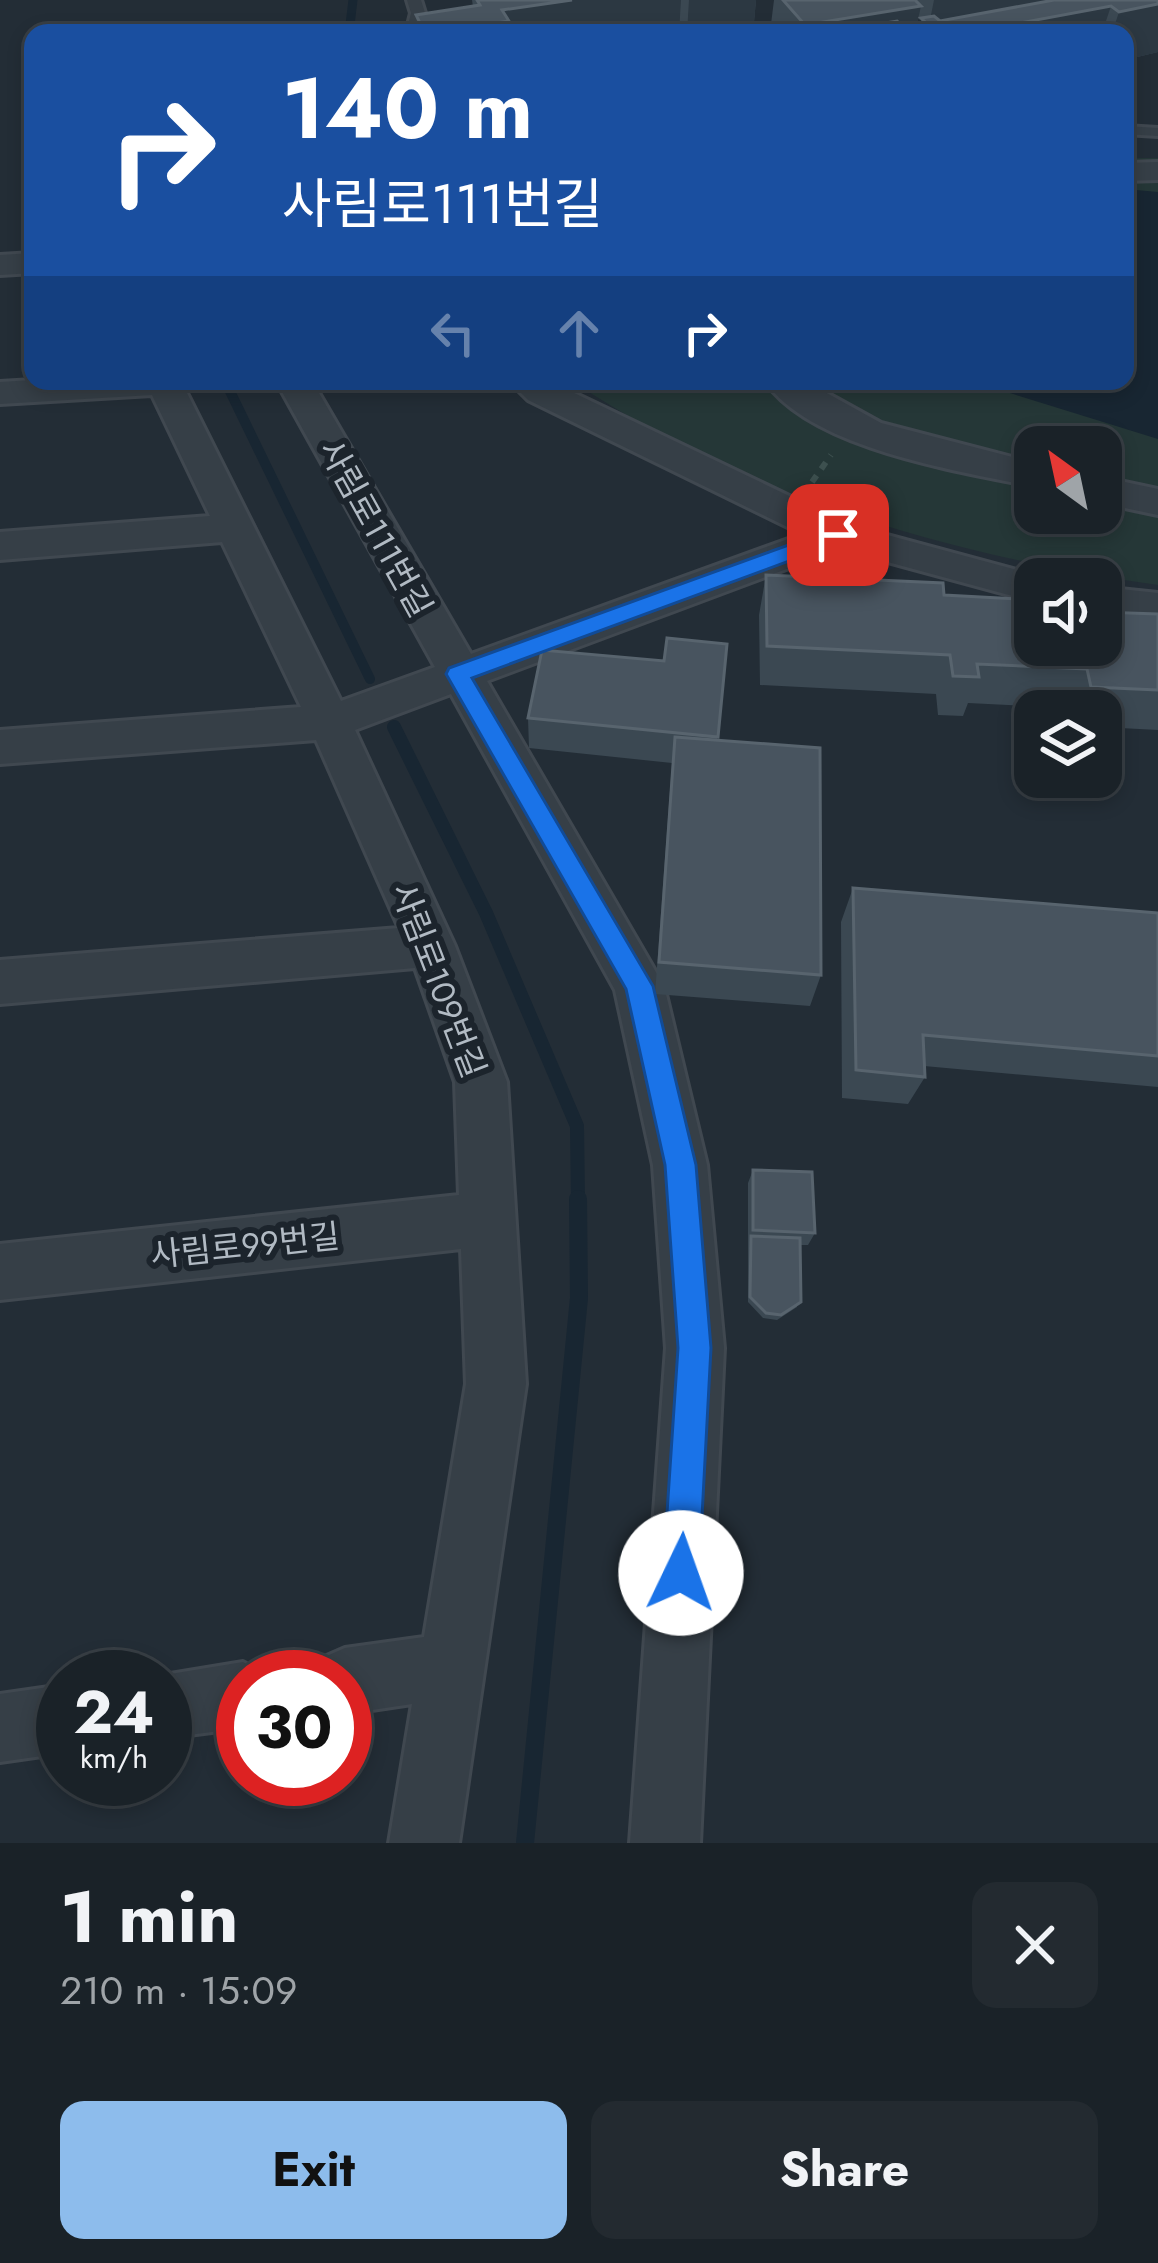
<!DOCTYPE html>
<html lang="en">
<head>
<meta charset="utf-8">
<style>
  body { margin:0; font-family:Jost,"Noto Sans KR",sans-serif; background:#232a30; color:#f1f3f6; height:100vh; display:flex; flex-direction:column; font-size:45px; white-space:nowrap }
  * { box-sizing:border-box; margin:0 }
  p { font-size:39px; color:#9fa4a8 }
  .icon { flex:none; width:66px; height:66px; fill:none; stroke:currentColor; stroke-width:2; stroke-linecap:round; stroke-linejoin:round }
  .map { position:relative; height:1843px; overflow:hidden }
  .sheet { display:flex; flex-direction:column; background:#1a2228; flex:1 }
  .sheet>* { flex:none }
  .guide { position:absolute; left:24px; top:24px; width:1110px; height:366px; border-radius:24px; box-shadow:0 6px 18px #0003,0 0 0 3px #383f45; background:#1a4fa0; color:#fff; overflow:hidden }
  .needle { width:78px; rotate:327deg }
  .controls { position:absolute; left:1014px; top:426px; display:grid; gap:24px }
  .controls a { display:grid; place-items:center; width:108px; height:108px; border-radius:24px; background:#1a2228; box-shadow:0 6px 18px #0003,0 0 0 3px #383f45; font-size:60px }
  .speed { position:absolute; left:36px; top:1650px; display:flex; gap:24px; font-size:60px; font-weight:700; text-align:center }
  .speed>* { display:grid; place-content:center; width:156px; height:156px; border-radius:50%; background:#1a2228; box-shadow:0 6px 18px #0003,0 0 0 3px #383f45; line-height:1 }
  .speed small { font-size:30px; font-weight:400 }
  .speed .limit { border:18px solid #d22; background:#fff; color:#111 }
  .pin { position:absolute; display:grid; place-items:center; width:102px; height:102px; color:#fff; margin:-51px; border-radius:24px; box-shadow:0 6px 18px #0006 }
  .me { position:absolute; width:132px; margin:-66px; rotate:3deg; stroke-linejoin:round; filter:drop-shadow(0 0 9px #0008) }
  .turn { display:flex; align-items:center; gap:42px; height:252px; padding:0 60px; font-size:54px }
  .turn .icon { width:156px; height:156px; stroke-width:2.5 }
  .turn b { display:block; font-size:84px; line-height:102px }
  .lanes { display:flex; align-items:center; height:114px; padding:0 60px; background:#0003; justify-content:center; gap:60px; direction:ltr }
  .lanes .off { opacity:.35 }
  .round { display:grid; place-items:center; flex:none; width:126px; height:126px; border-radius:24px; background:#232a30 }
  .headline { display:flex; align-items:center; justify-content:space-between; height:204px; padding:0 60px }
  h1 { font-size:72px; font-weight:700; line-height:90px }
  .cta { display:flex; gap:24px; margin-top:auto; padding:24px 60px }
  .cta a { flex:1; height:138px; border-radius:24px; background:#8dbcec; color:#111; font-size:48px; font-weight:700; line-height:138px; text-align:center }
  .cta a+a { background:#232a30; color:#f1f3f6 }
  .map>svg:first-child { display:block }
  .green { fill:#253737; fill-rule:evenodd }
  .water { fill:#182632 }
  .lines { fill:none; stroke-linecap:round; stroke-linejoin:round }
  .stream-far3 { stroke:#182632; stroke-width:9 }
  .stream-far2 { stroke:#182632; stroke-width:10 }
  .stream-far1 { stroke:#182632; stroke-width:14 }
  .stream { stroke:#182632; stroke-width:18 }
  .lane-casing { stroke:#404850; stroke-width:6 }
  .street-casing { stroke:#404850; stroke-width:6 }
  .path { stroke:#3d504f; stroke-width:6; stroke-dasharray:8 8; stroke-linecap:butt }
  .lane { fill:#363f47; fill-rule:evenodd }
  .street { fill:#363f47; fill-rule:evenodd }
  .wall { fill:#3b4852 }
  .shaded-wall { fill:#2c3842 }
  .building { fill:#48545f; stroke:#58646e; stroke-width:3 }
  .route { fill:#1a73e8; stroke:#114b97; stroke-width:3 }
  .labels { text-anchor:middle; stroke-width:12; stroke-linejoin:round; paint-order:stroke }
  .street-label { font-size:33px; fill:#b1bac3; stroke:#1c242c }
</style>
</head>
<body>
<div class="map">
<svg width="1158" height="1843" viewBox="0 0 1158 1843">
  <rect width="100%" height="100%" fill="#232d36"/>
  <path class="green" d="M 1125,158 L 1158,158 L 1158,585 C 953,556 746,497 572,381 L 1125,381 ZM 1035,447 L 1101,447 L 1101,513 L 1035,513 Z"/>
  <polygon class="water" points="1125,189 1158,192 1158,439 971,381 1125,381"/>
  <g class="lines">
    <polyline class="stream-far3" points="349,33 353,0"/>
    <polyline class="stream-far2" points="225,381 370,679"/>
    <polyline class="stream-far1" points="394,727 486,913 577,1126 578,1202"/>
    <polyline class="stream" points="525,1843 579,1298 578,1199"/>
    <defs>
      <g id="lane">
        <polygon points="407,0 421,0 425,13 420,33 406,33 411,13"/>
        <polygon points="1125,126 1158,128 1158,136 1125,134"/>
      </g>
      <g id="street">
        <polygon points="1158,162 1158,180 1125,181 1125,163"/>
        <polygon points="33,253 33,273 0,275 0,255"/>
        <polygon points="33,380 181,381 341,701 435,667 276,381 312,381 471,654 802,534 528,400 509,381 549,381 850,525 1050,579 1035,579 1035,602 840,549 487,681 664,986 707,1165 724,1348 700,1843 630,1843 666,1348 653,1165 615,990 451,694 355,730 455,946 507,1082 526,1384 459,1843 389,1843 412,1704 345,1714 345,1677 314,1677 322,1658 345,1648 424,1637 466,1384 461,1249 0,1300 0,1244 459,1195 455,1082 415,968 0,1004 0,960 399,928 316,740 0,764 0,730 301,707 222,542 0,560 0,532 210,516 152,395 0,404 0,382"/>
        <path d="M 765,381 L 805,381 L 881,423 L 1035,463 L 1035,487 C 960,471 811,449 765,381 Z"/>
        <polygon points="1101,477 1158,489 1158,515 1101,503"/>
        <polygon points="1101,587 1158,593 1158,623 1101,617"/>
        <polygon points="243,1662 269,1677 243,1677 243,1728 165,1738 165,1677 152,1677"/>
        <polygon points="63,1685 63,1753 0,1762 0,1694"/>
      </g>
    </defs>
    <use href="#lane" class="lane-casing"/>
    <use href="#street" class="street-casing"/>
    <polyline class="path" points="812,482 831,455"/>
    <use href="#lane" class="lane"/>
    <use href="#street" class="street"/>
  </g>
  <g class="wall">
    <polygon points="472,0 756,0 753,33 418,33 416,15 473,7"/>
    <polygon points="774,0 1158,0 1158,52 1125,60 1125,33 918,33 921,20 918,19 915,33 779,33 771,24"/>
    <polygon points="766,575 944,595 1035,645 1158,614 1158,730 1101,727 1101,711 1068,711 1067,708 968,703 963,716 938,715 936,694 760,685 759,615"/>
    <polygon points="727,644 717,740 821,975 810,1006 655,994 672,763 529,748 528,718 664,661"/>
    <polygon points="853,888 1158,913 1158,1087 924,1066 925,1077 908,1104 842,1098 841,922"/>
    <polygon points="753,1170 815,1233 808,1245 800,1245 797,1307 777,1320 763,1318 748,1302 748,1183"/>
  </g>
  <g class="shaded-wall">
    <polygon points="572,0 681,0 679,33 431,33 502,10"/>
    <polygon points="689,0 756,0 753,33 687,33"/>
    <polygon points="934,0 1055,0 929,25"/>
    <polygon points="1158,4 1158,52 1125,60 1125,33 1112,33 1119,12"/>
    <polygon points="921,6 915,33 804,33 805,25"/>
    <polygon points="1111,6 1102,33 966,33"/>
  </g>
  <g class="building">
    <polygon points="477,0 572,0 502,10 509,21 431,33 425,33 416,15 480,5"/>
    <polygon points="783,0 915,0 921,6 805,25"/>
    <polygon points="1054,0 1158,0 1158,4 1119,12 1111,6 966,33 937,33 921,18 934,16 940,21"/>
    <polygon points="897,21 908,33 824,33"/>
    <polygon points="766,575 943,583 944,595 1035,600 1035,645 1101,645 1101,612 1158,614 1158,690 1091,687 1087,669 977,664 979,677 953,676 950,655 767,646"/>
    <polygon points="667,638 727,644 718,737 528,718 542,650 664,661"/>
    <polygon points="675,737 820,748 821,975 659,962"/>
    <polygon points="853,888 1158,913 1158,1056 923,1035 925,1077 856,1070"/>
    <polygon points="753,1170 812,1172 815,1233 753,1230"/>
    <polygon points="751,1236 800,1238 801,1302 781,1315 766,1313 750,1297"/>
  </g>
  <polygon class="route" points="838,527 846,529 846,540 472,678 653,986 696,1165 711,1348 699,1573 694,1586 681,1591 669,1586 663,1573 678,1348 665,1165 626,989 446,674 449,668"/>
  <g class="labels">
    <g class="street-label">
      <text transform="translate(376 528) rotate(61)" y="12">사림로111번길</text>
      <text transform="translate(439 980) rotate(69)" y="12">사림로109번길</text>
      <text transform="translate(245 1245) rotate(-6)" y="12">사림로99번길</text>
    </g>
  </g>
</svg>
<div class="controls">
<a><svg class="needle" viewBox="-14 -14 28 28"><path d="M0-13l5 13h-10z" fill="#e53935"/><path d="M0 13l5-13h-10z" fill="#9fa4a8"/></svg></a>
<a><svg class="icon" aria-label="sound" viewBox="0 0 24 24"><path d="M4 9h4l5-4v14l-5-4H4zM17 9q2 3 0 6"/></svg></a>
<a><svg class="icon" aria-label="layers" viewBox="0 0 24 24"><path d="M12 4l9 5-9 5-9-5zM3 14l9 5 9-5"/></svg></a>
</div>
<div class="speed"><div>24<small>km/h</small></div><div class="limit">30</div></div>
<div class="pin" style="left:838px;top:535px;background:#d93025"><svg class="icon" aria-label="arrive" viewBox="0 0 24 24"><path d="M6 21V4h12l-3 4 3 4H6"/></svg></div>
<svg class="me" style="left:681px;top:1573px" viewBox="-20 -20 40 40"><circle r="19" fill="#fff"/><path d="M0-13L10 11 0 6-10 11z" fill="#1a73e8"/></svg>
<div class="guide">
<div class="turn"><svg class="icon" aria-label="right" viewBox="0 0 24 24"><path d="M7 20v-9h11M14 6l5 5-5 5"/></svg><div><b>140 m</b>사림로111번길</div></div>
<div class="lanes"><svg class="icon off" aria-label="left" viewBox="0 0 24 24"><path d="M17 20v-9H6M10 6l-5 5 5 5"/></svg><svg class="icon off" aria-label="ahead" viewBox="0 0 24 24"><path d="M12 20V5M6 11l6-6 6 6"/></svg><svg class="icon" aria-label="right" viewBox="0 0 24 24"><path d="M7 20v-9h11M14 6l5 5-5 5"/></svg></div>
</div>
</div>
<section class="sheet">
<div class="headline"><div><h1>1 min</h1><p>210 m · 15:09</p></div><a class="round"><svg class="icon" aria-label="close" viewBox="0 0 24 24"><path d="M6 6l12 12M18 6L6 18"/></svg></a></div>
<div class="cta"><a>Exit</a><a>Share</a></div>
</section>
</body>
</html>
